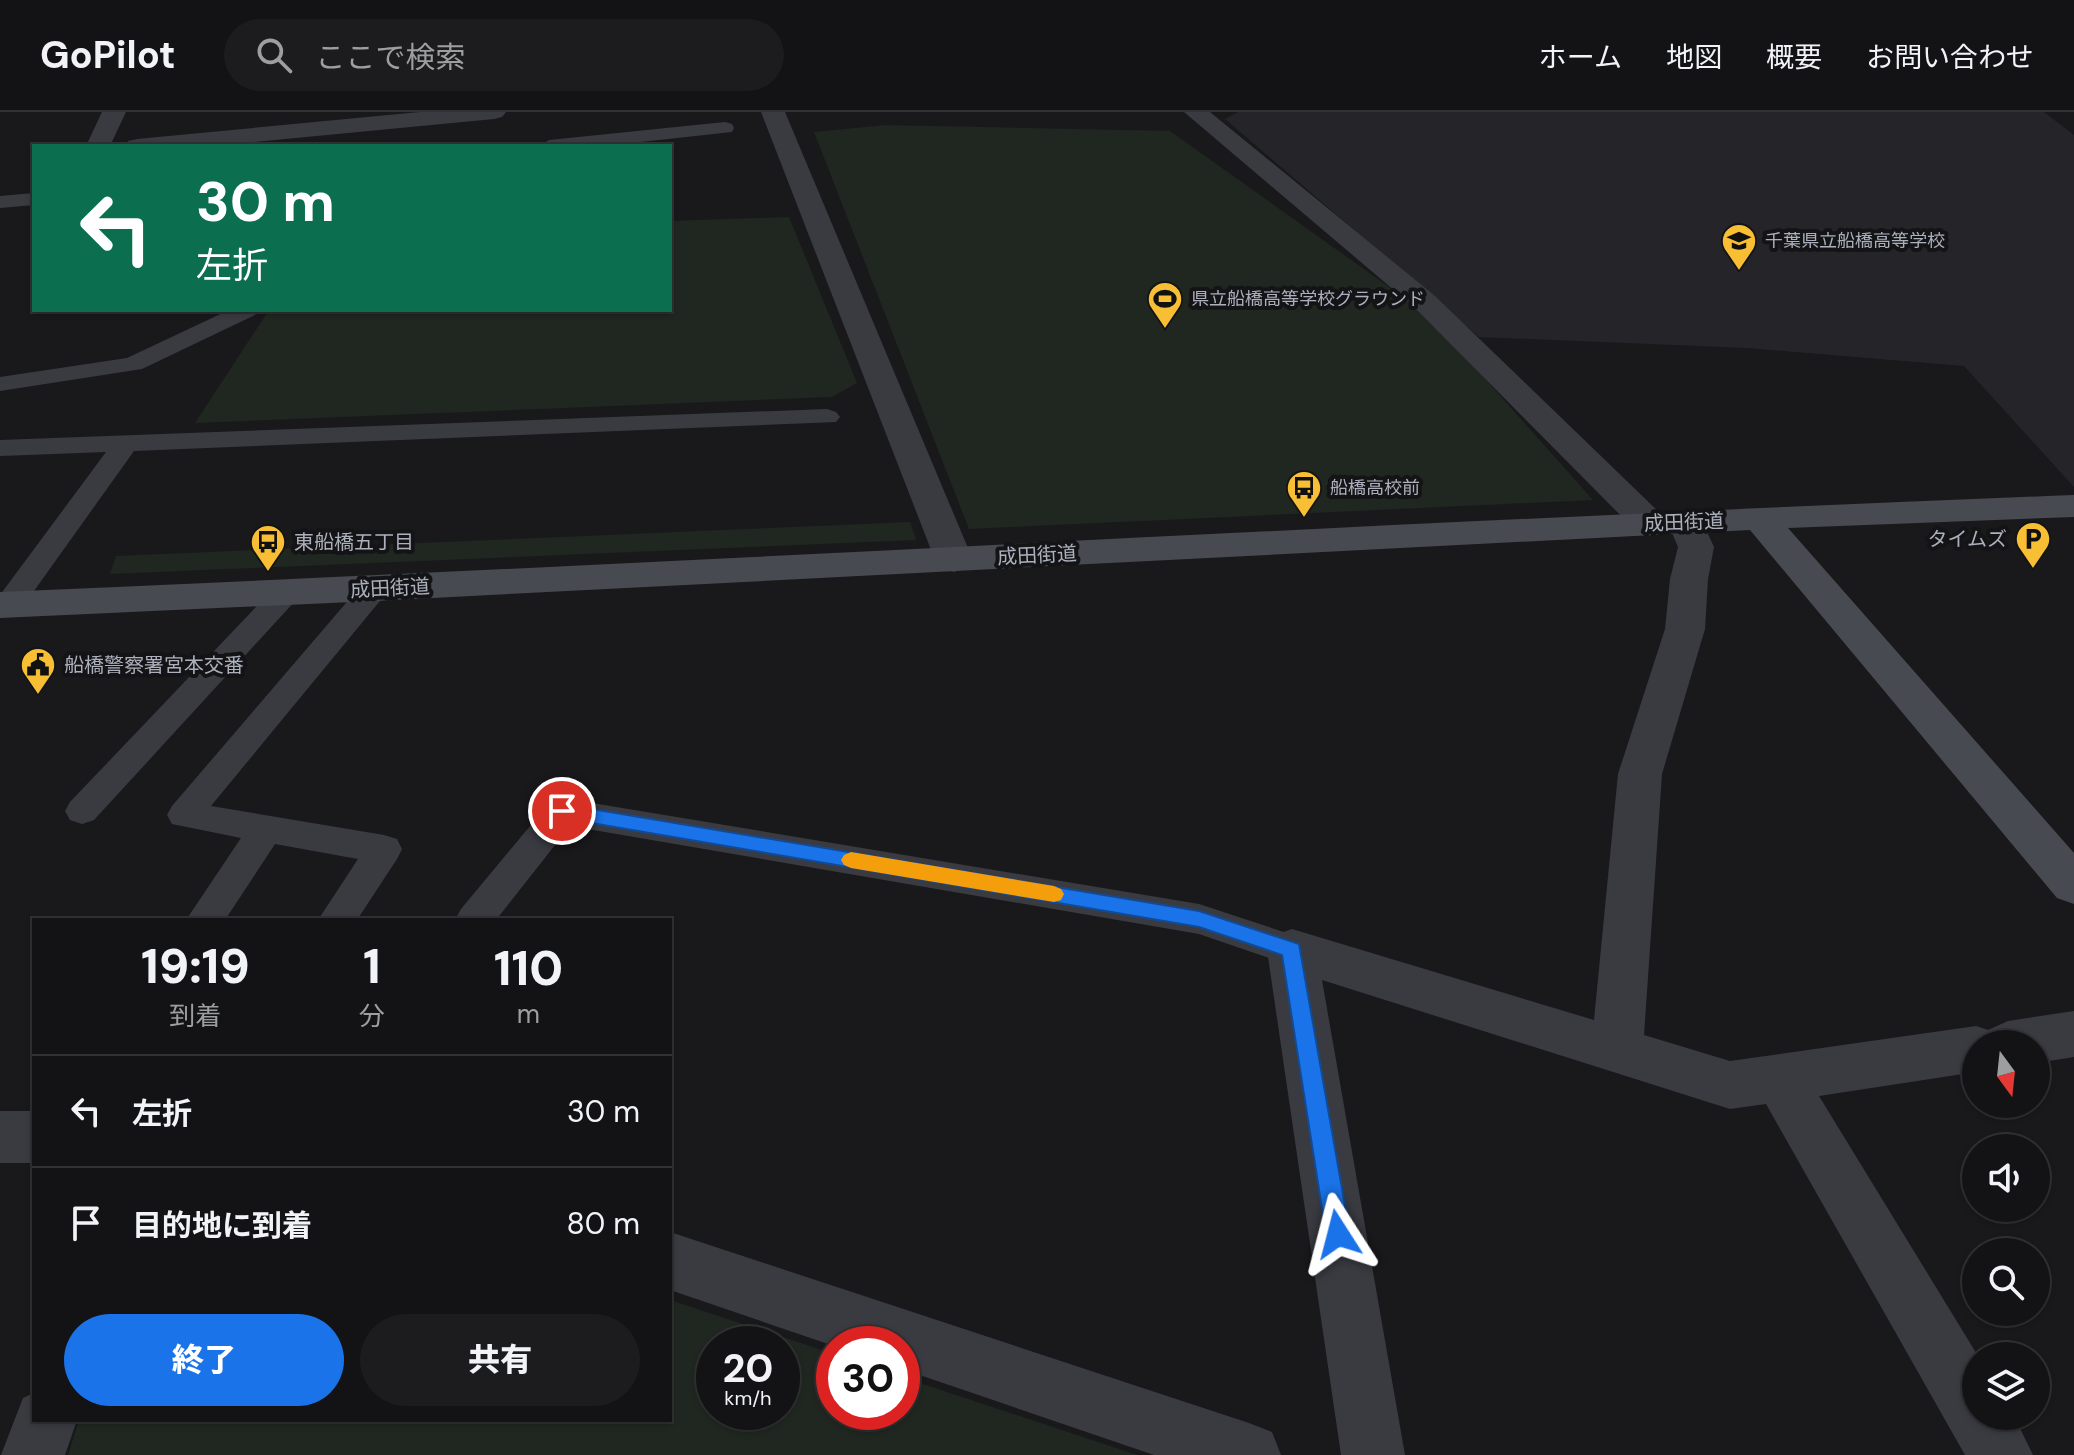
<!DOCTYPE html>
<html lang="ja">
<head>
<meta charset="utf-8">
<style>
  body { margin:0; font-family:"DM Sans","Noto Sans JP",sans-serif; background:#1c1c1e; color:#f1f3f6; height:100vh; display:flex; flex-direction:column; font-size:30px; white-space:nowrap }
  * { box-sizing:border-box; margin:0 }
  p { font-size:26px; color:#9d9ea0 }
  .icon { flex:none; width:44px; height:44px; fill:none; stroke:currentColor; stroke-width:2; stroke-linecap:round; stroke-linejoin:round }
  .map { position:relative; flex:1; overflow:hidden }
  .panel { position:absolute; left:32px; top:806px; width:640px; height:504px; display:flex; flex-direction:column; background:#131315; border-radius:0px; box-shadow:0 2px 6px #0004,0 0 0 2px #323234 }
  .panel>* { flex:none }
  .top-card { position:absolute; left:32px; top:32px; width:640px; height:168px; border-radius:0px; box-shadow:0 2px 6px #0004,0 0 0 2px #323234; background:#0b6e4f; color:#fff; overflow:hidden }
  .needle { width:52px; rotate:165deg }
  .buttons { position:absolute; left:1962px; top:918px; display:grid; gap:16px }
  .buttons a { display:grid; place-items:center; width:88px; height:88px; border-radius:50%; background:#131315; box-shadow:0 2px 6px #0004,0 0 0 2px #323234; font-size:40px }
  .speed { position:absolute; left:696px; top:1214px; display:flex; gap:16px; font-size:40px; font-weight:700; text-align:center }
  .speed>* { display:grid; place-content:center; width:104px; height:104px; border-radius:50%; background:#131315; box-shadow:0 2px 6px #0004,0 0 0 2px #323234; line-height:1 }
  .speed small { font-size:20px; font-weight:400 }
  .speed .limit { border:12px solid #d22; background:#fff; color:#111 }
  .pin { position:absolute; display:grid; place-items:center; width:68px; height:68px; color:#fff; margin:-34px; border:4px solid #fff; border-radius:50%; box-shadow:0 2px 8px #0007 }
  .me { position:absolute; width:88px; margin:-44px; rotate:351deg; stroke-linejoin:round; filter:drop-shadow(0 0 6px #0008) }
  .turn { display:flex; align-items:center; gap:28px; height:168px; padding:0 32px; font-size:36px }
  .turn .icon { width:104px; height:104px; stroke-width:2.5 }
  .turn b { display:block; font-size:56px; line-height:68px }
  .eta { display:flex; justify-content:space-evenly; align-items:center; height:136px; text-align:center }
  .eta b { font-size:48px; font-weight:800; line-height:56px }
  .primary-button { display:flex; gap:16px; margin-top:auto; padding:16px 32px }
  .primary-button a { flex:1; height:92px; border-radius:48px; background:#1a73e8; color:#fff; font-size:32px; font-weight:800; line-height:92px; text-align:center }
  .primary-button a+a { background:#1c1c1e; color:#f1f3f6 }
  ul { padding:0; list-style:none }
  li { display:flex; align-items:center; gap:24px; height:112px; padding:0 32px; border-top:2px solid #323234 }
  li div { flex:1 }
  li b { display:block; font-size:30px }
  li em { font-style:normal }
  header { display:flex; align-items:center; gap:48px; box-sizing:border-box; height:112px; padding:0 40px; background:#131315; border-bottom:2px solid #323234 }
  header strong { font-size:38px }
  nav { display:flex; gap:44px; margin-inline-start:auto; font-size:28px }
  .search { width:560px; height:72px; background:#1c1c1e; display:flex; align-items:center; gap:20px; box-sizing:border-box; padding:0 28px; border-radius:44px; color:#9d9ea0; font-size:30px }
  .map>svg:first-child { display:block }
  .built { fill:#252529 }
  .green { fill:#1f2720; fill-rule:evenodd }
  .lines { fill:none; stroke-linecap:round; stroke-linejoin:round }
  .lane { fill:#3a3b41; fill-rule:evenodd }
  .street { fill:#3a3b41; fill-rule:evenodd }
  .secondary { fill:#484a51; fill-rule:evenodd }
  .route { fill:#1a73e8; stroke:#114b97; stroke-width:2 }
  .slow { fill:#f59e0b }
  .labels { text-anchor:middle; stroke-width:8; stroke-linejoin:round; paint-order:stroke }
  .far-poi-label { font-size:18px; fill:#abb0bc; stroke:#141417; text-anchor:start }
  .street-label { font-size:20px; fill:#abb0bc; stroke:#141417 }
  .poi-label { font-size:20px; fill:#abb0bc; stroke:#141417; text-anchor:start }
</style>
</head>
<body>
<header>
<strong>GoPilot</strong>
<div class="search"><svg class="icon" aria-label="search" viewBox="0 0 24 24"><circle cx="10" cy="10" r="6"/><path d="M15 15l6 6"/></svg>ここで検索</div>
<nav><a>ホーム</a><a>地図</a><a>概要</a><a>お問い合わせ</a></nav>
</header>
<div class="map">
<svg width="2074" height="1343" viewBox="0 0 2074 1343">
  <rect width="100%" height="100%" fill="#19191c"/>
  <polygon class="built" points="1238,0 2044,0 2074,23 2074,375 1964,254 1747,236 1479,225 1225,7"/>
  <g class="green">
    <polygon points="886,13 1170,19 1413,192 1464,243 1593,388 969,417 814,20"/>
    <polygon points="789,105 857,271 832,285 195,311 269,198 670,198 670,109"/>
    <polygon points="910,410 916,428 110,462 116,444"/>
    <path d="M 670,1188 L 834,1242 L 834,1300 L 902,1300 L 902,1265 L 1137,1343 L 68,1343 L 79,1308 L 670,1308 ZM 782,1232 L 782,1300 L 714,1300 L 714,1232 Z"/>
  </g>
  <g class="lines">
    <g class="lane">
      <polygon points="725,10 732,12 734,16 732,20 604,34 540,34 549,28"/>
      <polygon points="34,81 34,93 0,96 0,84"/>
      <polygon points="229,198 258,198 255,203 142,257 0,279 0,265 127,246"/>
      <polygon points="827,297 836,300 840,305 836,310 134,339 19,500 8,503 0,501 0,483 106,340 0,344 0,328"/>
      <polygon points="374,467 384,470 389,477 384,484 211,694 384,723 397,727 402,737 397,747 357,808 318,808 358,747 275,732 225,808 186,808 241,726 172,712 167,703 172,694 364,470"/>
      <polygon points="286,471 296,474 301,481 296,488 94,708 82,712 70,708 65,699 70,690 276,474"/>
      <polygon points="562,686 1199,792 1305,827 1311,838 1305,849 1292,854 1199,822 570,714 496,808 455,808 461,797 550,690"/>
    </g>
    <g class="street">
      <polygon points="102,0 126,0 110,34 86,34"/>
      <polygon points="420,0 506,0 502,5 494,7 213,34 125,34 128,29 137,27"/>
      <polygon points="761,0 785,0 973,448 967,456 954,460 941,456 935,448"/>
      <polygon points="1184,0 1210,0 1435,184 1662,403 1667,411 1662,419 1649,422 1636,419 1415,196"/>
      <polygon points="1685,398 1698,401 1714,435 1708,467 1705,517 1662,662 1644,923 1730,949 1976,914 1988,918 2008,909 2074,899 2074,945 2036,951 2036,932 1976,932 1976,960 1819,984 1978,1244 1976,1304 2014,1304 2033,1343 1965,1343 1766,992 1730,997 1322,868 1405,1343 1341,1343 1267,838 1275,823 1292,817 1594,908 1618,662 1665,517 1670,467 1678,435 1667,409 1672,401"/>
      <rect x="0" y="999" width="34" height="52"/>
      <polygon points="670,1120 1249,1311 1272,1320 1281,1343 1154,1343 902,1257 902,1232 834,1234 670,1178"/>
      <polygon points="34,1281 34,1308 77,1308 65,1343 1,1343 23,1286"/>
    </g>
    <path class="secondary" d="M 2074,383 L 2074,405 L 1788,416 L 2074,741 L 2074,792 L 2057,786 L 1750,418 L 374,489 L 0,506 L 0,480 C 692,451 1383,410 2074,383 Z"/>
  </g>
  <polygon class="route" points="562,692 1199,799 1299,832 1350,1122 1346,1130 1338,1134 1329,1130 1326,1122 1282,843 1199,815 562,706 553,699"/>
  <polygon class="slow" points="851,740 1054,774 1061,777 1064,782 1061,788 1054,790 851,756 844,753 841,748 844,743"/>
  <defs>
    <symbol id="school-pin" viewBox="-11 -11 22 30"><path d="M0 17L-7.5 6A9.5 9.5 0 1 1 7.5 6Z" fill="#f9bf34" stroke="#141417"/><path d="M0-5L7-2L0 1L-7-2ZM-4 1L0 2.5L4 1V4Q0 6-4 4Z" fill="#111"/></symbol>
    <symbol id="stadium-pin" viewBox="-11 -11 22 30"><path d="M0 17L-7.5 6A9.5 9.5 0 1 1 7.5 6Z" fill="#f9bf34" stroke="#141417"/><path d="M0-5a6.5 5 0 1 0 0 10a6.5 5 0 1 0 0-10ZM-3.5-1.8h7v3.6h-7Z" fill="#111"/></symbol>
    <symbol id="bus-pin" viewBox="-11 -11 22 30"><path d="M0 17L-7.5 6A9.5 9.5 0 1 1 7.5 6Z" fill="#f9bf34" stroke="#141417"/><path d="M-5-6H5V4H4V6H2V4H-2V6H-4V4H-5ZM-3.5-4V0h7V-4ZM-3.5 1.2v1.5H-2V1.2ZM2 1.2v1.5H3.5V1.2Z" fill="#111"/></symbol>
    <symbol id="parking-pin" viewBox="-11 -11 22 30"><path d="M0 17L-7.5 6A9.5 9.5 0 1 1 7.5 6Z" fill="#f9bf34" stroke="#141417"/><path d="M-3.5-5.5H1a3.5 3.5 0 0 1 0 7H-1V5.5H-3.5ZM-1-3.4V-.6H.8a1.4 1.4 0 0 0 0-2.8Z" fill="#111"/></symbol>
    <symbol id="civic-pin" viewBox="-11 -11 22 30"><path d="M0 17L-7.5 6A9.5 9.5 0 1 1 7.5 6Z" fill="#f9bf34" stroke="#141417"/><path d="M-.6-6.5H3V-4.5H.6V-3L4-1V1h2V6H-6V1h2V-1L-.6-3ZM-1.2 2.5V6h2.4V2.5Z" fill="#111"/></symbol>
  </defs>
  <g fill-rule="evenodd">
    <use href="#school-pin" x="1719" y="109" width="40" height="54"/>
    <use href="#stadium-pin" x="1145" y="167" width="40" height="54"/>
    <use href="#bus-pin" x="1284" y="356" width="40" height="54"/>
    <use href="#parking-pin" x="2013" y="407" width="40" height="54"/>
    <use href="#bus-pin" x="248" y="410" width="40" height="54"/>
    <use href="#civic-pin" x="18" y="533" width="40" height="54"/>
  </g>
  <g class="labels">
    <g class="far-poi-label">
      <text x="1765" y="135">千葉県立船橋高等学校</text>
      <text x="1191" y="193">県立船橋高等学校グラウンド</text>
      <text x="1330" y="382">船橋高校前</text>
    </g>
    <g class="street-label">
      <text transform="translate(1684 410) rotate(-2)" y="7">成田街道</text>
      <text transform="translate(1037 443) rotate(-3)" y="7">成田街道</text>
      <text transform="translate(390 476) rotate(-3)" y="7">成田街道</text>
    </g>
    <g class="poi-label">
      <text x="2007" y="434" text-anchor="end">タイムズ</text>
      <text x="294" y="437">東船橋五丁目</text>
      <text x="64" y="560">船橋警察署宮本交番</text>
    </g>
  </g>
</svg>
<div class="buttons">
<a><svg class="needle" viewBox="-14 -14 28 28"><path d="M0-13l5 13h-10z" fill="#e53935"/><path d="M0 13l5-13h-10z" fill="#9d9ea0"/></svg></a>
<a><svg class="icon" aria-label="sound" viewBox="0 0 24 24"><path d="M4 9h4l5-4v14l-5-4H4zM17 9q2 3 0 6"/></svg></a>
<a><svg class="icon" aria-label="search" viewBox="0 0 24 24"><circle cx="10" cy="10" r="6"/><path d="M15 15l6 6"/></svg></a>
<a><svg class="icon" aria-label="layers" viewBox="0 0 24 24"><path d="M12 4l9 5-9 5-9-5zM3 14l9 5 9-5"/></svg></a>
</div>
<div class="speed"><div>20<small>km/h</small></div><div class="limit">30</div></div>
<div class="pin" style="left:562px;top:699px;background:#d93025"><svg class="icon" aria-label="arrive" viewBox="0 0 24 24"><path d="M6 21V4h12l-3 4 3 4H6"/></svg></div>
<svg class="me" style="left:1338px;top:1122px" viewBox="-20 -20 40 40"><path d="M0-17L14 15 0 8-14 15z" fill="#1a73e8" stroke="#fff" stroke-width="4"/></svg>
<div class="top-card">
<div class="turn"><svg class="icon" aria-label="left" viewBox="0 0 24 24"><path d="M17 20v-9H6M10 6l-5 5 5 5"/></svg><div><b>30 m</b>左折</div></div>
</div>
<section class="panel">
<div class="eta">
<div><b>19:19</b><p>到着</p></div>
<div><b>1</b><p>分</p></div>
<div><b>110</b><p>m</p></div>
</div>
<ul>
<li><svg class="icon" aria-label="left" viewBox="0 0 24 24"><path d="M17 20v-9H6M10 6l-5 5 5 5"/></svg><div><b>左折</b></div><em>30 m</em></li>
<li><svg class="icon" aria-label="arrive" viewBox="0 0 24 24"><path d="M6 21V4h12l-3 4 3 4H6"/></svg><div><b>目的地に到着</b></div><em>80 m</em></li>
</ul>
<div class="primary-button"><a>終了</a><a>共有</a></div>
</section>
</div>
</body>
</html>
